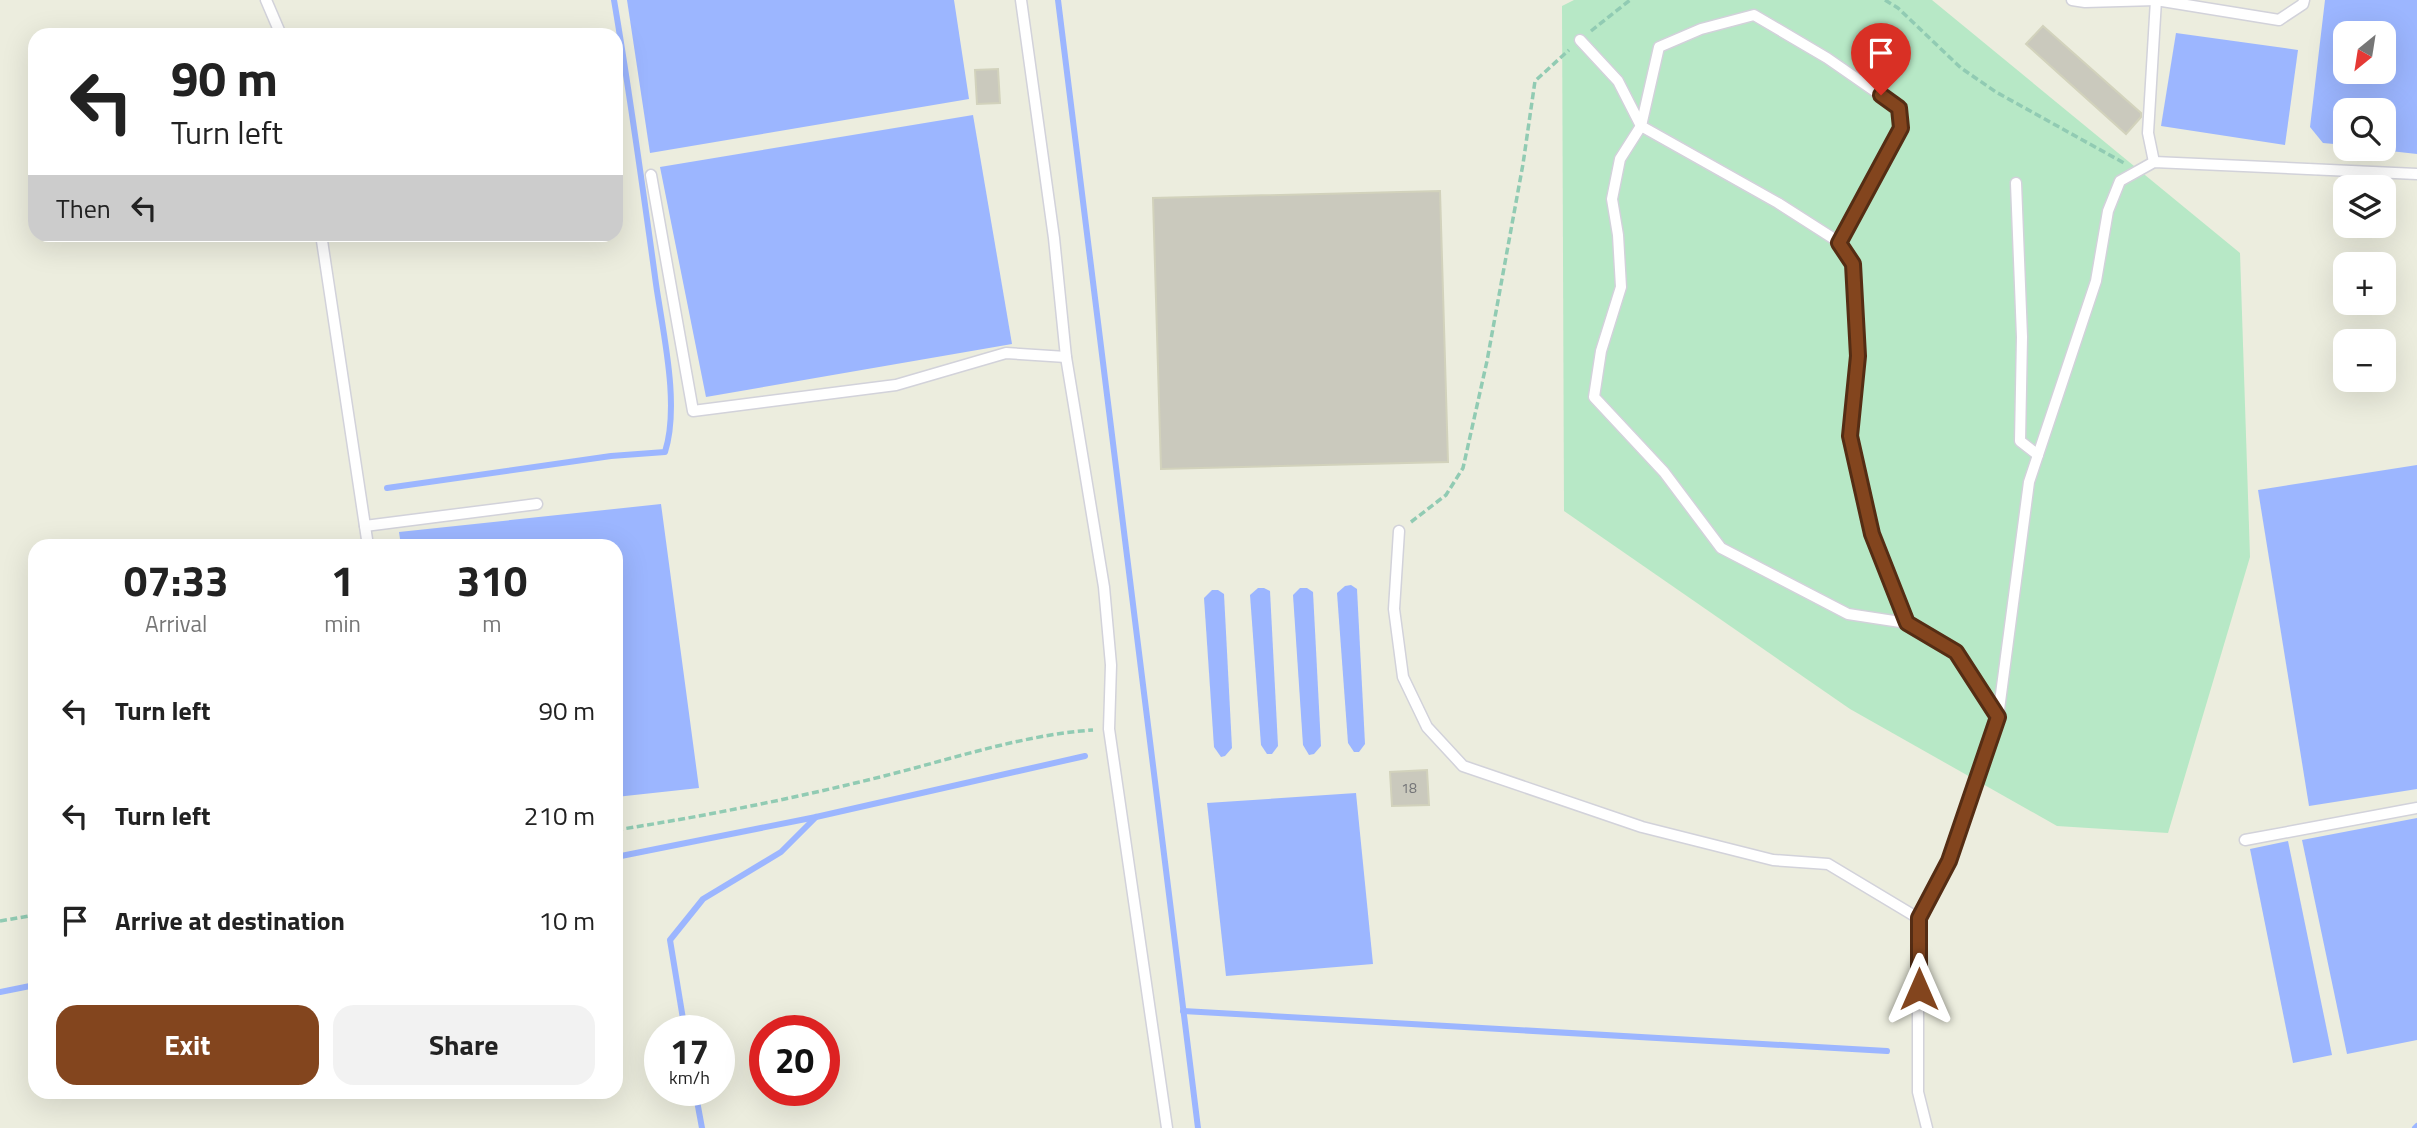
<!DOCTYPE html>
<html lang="en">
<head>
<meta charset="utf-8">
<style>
  body { margin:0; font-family:"Titillium Web",sans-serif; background:#f2f2f2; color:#222; height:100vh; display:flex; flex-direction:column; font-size:26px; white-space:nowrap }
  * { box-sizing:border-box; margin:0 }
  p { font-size:23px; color:#767676 }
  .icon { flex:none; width:38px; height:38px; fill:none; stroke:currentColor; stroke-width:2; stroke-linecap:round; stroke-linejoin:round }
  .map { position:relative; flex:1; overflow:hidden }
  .details { position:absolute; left:28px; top:539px; width:595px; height:560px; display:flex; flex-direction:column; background:#fff; border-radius:21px; box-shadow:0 7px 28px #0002 }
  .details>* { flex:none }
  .top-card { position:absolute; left:28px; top:28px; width:595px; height:214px; border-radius:21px; box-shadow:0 7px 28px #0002; background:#fff; color:#222; overflow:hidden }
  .needle { width:46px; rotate:210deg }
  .buttons { position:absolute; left:2333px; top:21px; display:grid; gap:14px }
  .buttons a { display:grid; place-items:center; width:63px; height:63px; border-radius:14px; background:#fff; box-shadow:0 7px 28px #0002; font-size:35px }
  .speed { position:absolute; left:644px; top:1015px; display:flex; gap:14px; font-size:35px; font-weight:700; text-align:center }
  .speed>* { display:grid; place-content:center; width:91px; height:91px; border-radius:50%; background:#fff; box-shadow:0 7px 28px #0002; line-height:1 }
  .speed small { font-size:18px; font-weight:400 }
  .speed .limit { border:10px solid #d22; background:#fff; color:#111 }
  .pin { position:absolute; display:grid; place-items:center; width:60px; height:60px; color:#fff; margin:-72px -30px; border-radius:50% 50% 50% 0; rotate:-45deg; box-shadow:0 0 7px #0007 }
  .pin .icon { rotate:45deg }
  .me { position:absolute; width:77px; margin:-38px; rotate:0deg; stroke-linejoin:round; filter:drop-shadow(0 0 5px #0008) }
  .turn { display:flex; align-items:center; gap:24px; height:147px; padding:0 28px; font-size:32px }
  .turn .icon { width:91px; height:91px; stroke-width:2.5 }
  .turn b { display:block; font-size:49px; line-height:60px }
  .then { display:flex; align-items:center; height:66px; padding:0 28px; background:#0003; gap:14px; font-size:26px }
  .eta { display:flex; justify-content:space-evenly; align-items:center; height:119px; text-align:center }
  .eta b { font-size:42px; font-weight:700; line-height:49px }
  .button { display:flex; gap:14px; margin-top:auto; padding:14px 28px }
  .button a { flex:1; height:80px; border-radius:21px; background:#83451e; color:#fff; font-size:28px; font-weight:700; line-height:80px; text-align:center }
  .button a+a { background:#f2f2f2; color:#222 }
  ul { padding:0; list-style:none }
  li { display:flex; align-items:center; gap:21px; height:105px; padding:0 28px }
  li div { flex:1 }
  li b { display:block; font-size:26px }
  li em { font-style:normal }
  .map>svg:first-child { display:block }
  .green { fill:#b7e8c6 }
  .water { fill:#9cb6ff; fill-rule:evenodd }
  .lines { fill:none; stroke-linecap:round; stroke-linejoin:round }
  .stream { stroke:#9cb6ff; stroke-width:6 }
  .building { fill:#cac9bd; stroke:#d2d2bc; stroke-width:2 }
  .service-casing { stroke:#d2d2da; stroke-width:13 }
  .path { stroke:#91cbb3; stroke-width:3.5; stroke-dasharray:7 3.5; stroke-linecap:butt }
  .service { stroke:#fff; stroke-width:10 }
  .route-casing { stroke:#552d14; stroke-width:18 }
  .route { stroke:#83451e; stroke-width:12 }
  .labels { text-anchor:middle; stroke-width:7; stroke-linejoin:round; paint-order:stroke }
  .number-label { font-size:14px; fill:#747578 }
</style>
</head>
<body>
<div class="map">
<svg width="2417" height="1128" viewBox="0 0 2417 1128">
  <rect width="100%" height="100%" fill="#ecedde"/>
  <polygon class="green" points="1574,0 1932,0 2240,253 2250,557 2168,833 2057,826 1850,709 1564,511 1562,6"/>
  <g class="water">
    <polygon points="627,0 954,0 969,99 650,153"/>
    <path d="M 2325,0 L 2417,0 L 2417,154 L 2372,149 L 2384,149 L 2384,110 L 2345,110 L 2345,145 L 2323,143 L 2310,127 ZM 2345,33 L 2384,33 L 2384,72 L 2345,72 Z"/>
    <polygon points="2176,33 2298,50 2285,145 2161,126"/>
    <polygon points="973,115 1012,344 706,397 660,167"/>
    <polygon points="2417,465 2417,789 2309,806 2258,490"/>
    <polygon points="661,504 699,788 616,797 616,546 401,546 399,532"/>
    <polygon points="1351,585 1357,589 1365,744 1359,752 1354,752 1348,743 1337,593 1345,586"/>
    <polygon points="1258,588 1264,588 1270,591 1278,746 1272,754 1267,754 1261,745 1250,595"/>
    <polygon points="1300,588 1307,588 1313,592 1321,746 1314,754 1309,755 1303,745 1293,595"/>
    <polygon points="1212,590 1218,590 1224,594 1232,748 1225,756 1221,757 1214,747 1204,598"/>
    <polygon points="1356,793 1373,964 1226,976 1207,803"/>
    <polygon points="2417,818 2417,1040 2347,1054 2302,840"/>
    <polygon points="2288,841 2332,1055 2293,1063 2250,849"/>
  </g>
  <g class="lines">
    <g class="stream">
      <polyline points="1058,0 1198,1128"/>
      <path d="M 387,488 L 611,456 L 665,452 C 680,405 663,333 656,284 C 643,189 630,94 614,0"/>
      <polyline points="616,857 816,817 1085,756"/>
      <polyline points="0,992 35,985"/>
      <polyline points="1183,1011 1887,1051"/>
      <polyline points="685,1031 670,940 703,899 781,852 816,817"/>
      <polyline points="695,1090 702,1128"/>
      <polyline points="2415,1128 2417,1126"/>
    </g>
  </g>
  <g class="building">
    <polygon points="2043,26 2141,113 2141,117 2126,134 2026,44"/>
    <polygon points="998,69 1000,103 977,104 975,70"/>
    <polygon points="1440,191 1448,462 1161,469 1153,198"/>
    <polygon points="1427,770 1429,805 1392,806 1390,772"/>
  </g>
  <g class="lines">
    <defs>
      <g id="service">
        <polyline points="266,0 281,35"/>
        <polyline points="1021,0 1054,238 1066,357 1104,587 1111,665 1109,729 1167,1128"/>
        <polyline points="2072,0 2085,2 2156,0"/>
        <polyline points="1580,40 1618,81 1641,126 1778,203 1839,242 1853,264 1858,356 1850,436 1872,534 1907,623"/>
        <polyline points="2154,162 2148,133 2156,0 2279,20 2303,4 2304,0"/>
        <polyline points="651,175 693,411 896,385 1006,353 1066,357"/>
        <polyline points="2016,183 2022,337 2020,441 2038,455"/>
        <polyline points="321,234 368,546"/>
        <polyline points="1839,242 1901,128 1899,108 1827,58 1754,15 1701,29 1659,47 1641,126 1620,159 1612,199 1618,235 1621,287 1601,351 1594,397 1664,472 1721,548 1848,614 1907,623 1956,652 1998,717"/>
        <polyline points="365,526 537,504"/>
        <polyline points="1399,531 1394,609 1403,677 1427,727 1463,766 1642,827 1773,860 1828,864 1918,918"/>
        <polyline points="2245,840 2417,808"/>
        <polyline points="1927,1128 1918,1092 1918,918 1949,861 1998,717 2029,482 2096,281 2108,211 2120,181 2154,162 2417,174"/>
      </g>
    </defs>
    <use href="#service" class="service-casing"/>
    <g class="path">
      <polyline points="1885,0 1898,8 1961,68 1996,92 2124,163"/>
      <polyline points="1591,31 1630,0"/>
      <polyline points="1411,522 1446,495 1463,468 1487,361 1523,164 1535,81 1569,50"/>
      <path d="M 616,830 C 706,816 796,798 884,776 C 952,759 1022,735 1093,730"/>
      <polyline points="0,921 35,915"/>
    </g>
    <use href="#service" class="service"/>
  </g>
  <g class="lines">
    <defs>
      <polyline id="route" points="1881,95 1899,108 1901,128 1839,243 1853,264 1858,356 1850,436 1872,534 1907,623 1956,652 1998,717 1949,861 1919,918 1919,989"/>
    </defs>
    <use href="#route" class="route-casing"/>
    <use href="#route" class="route"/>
  </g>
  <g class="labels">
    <g class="number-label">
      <text x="1409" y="793">18</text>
    </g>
  </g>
</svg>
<div class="buttons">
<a><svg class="needle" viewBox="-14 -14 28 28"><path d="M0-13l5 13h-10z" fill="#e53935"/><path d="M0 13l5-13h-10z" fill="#767676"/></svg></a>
<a><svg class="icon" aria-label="search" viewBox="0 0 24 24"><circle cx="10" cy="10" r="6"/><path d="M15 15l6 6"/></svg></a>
<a><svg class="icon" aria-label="layers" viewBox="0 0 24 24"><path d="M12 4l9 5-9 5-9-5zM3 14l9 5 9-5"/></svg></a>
<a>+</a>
<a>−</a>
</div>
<div class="speed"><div>17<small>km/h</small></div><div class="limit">20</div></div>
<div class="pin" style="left:1881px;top:95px;background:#d93025"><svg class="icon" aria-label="arrive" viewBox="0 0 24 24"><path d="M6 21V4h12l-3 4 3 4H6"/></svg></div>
<svg class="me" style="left:1919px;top:989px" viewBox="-20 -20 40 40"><path d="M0-17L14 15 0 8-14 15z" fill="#83451e" stroke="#fff" stroke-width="4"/></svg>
<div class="top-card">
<div class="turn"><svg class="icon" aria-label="left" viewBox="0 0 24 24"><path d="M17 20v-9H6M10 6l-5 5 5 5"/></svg><div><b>90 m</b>Turn left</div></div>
<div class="then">Then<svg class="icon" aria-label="left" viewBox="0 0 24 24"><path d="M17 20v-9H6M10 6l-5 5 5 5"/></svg></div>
</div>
<section class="details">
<div class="eta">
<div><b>07:33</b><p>Arrival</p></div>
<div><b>1</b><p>min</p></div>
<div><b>310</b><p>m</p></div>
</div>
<ul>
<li><svg class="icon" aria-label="left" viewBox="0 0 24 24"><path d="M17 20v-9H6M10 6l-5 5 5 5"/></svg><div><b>Turn left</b></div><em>90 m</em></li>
<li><svg class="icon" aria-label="left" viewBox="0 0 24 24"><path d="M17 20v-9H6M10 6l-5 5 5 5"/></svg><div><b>Turn left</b></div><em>210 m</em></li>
<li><svg class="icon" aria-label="arrive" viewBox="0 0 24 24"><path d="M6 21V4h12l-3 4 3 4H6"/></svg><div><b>Arrive at destination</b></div><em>10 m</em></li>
</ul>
<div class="button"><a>Exit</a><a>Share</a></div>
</section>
</div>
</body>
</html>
